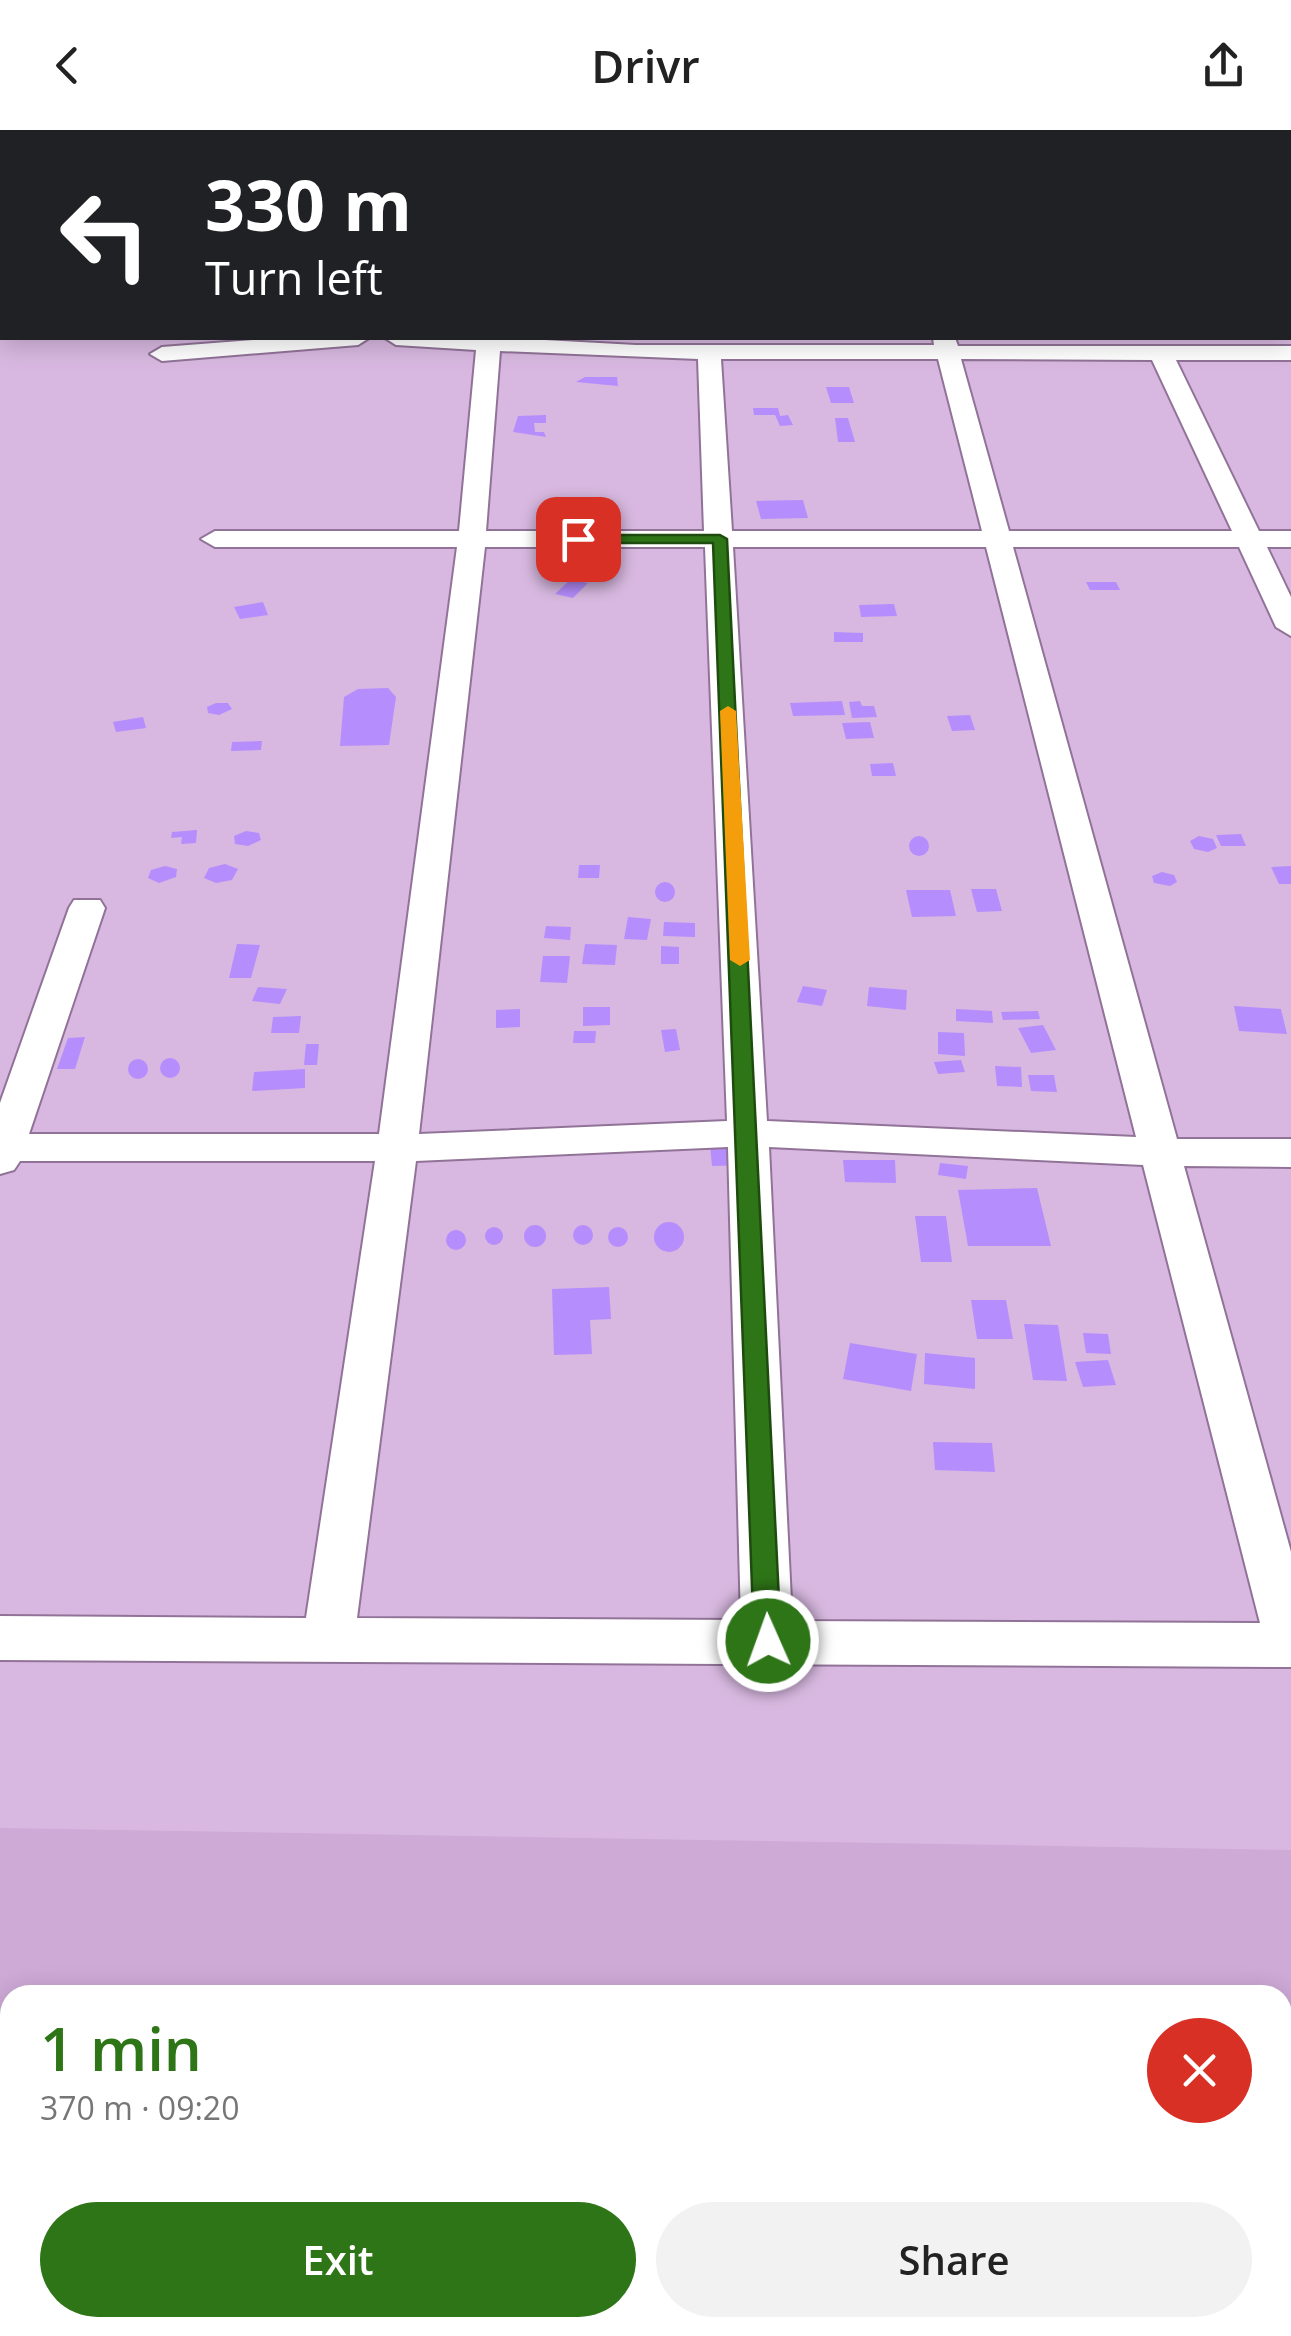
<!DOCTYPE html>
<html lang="en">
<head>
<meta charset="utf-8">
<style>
  body { margin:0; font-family:"Open Sans",sans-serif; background:#f2f2f2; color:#222; height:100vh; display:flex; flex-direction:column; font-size:38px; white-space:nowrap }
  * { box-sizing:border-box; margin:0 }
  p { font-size:32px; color:#767676 }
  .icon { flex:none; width:55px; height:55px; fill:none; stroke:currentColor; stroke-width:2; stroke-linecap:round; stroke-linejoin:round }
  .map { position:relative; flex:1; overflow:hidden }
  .drawer { position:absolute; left:0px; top:1855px; width:1292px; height:352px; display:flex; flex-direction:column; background:#fff; border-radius:30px 30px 0 0; box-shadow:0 5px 25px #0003 }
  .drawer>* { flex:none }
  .guide { position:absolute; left:0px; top:0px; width:1292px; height:210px; box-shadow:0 5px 25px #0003; background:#202124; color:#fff; overflow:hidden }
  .pin { position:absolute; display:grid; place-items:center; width:85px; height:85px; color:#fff; margin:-42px; border-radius:20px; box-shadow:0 5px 15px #0006 }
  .me { position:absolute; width:110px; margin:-55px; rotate:358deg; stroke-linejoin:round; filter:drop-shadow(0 0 8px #0008) }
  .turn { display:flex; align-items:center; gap:35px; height:210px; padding:0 40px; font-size:45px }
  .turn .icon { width:130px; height:130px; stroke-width:2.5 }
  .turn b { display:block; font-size:70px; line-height:85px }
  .round { display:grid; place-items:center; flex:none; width:105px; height:105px; border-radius:52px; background:#f2f2f2 }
  .head { display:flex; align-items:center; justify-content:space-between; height:170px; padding:0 40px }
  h1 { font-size:60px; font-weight:600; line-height:75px; color:#2e7517 }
  .cta { display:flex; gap:20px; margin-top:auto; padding:20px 40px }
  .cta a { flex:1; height:115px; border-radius:60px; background:#2e7517; color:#fff; font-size:40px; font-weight:600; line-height:115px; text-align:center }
  .cta a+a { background:#f2f2f2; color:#222 }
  header { display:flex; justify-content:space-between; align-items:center; height:130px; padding:0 40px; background:#fff; font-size:45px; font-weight:600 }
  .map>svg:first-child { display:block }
  .built { fill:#ceaad7; fill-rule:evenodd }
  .building { fill:#b68dfd }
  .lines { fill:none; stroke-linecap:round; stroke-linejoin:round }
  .minor-casing { stroke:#917398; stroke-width:4 }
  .minor { fill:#fff; fill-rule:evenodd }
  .route { fill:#2e7517; stroke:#1e4c0f; stroke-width:2.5 }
  .slow { fill:#f59e0b }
</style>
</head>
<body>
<header><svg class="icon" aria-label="back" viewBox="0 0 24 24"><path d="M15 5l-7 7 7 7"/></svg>Drivr<svg class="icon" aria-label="share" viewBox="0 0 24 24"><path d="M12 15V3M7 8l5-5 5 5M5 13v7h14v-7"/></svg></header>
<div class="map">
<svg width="1291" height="2206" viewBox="0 0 1291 2206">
  <rect width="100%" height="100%" fill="#d8b8e0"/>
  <path class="built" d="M 0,1698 L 1291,1720 L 1291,2206 L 0,2206 ZM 10,1865 L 1282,1865 L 1282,2198 L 10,2198 Z"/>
  <g class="building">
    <polygon points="585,247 617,247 618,256 576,252"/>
    <polygon points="826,257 849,257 854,273 831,273"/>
    <polygon points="753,278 778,278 780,286 788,285 793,295 780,296 775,285 754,285"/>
    <polygon points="546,285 546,293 534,293 535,302 544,302 546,307 513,302 518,286"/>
    <polygon points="835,288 848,288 855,312 838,312"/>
    <polygon points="803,370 808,388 761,389 756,371"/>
    <polygon points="571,449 588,453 573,468 555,464"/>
    <polygon points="1086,452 1116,452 1120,460 1090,460"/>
    <polygon points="263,472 268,485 240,489 234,477"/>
    <polygon points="894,474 897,486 861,487 859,475"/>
    <polygon points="834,502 863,503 863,512 834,512"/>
    <polygon points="388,558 396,567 389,615 340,616 344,567 358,559"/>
    <polygon points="842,571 845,585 793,586 790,573"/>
    <polygon points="860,571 862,576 874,576 877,587 852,588 849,572"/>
    <polygon points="216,573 228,573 232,579 219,585 208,583 207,577"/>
    <polygon points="970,585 975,600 952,601 947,586"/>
    <polygon points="143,587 146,598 116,602 113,592"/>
    <polygon points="870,592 874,608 846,609 842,593"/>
    <polygon points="262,611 261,620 231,621 232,612"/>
    <polygon points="893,633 896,646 872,646 870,634"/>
    <polygon points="197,700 196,713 181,714 182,707 171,708 172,702"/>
    <polygon points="246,701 259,703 261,710 248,716 235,714 234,706"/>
    <polygon points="1241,704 1246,716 1221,716 1216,705"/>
    <polygon points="1199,706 1213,709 1217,718 1208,722 1194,719 1190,711"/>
    <circle cx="919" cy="716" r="10"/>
    <polygon points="225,734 238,739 232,750 216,753 204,748 209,738"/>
    <polygon points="579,735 600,735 599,748 578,748"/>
    <polygon points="165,736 177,739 176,747 159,753 148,748 151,740"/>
    <polygon points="1291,736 1291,754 1279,754 1271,737"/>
    <polygon points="1162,742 1174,745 1177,752 1170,756 1154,753 1152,746"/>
    <circle cx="665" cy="762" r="10"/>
    <polygon points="971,759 996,759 1002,781 977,782"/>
    <polygon points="906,760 950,760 956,786 912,787"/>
    <polygon points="628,787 651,789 647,810 624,809"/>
    <polygon points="664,792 695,793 695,807 663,806"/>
    <polygon points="546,796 571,797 570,810 544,808"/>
    <polygon points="237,814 260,815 251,848 229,848"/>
    <polygon points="585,814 617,815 615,835 582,834"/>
    <polygon points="661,816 679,817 679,834 661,834"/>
    <polygon points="543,826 570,826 567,853 540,852"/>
    <polygon points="803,856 827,860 822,876 797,872"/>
    <polygon points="258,857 287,859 280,874 252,871"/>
    <polygon points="869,857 907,860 906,880 867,876"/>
    <polygon points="1234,876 1281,879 1287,904 1239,901"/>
    <polygon points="583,877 610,877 610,895 583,896"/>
    <polygon points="520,879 520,897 496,898 496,880"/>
    <polygon points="956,879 992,881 993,893 956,891"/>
    <polygon points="1038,881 1040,889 1003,890 1001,882"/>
    <polygon points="301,886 299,903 271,903 273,887"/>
    <polygon points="1043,895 1056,920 1031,923 1018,898"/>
    <polygon points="676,899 680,920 665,922 661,900"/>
    <polygon points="574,901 596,901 595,913 573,913"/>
    <polygon points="938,902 964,903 965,926 938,924"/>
    <polygon points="85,907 75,939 57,939 68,908"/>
    <polygon points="306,914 319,914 317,935 304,935"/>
    <circle cx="170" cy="938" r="10"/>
    <circle cx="138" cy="939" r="10"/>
    <polygon points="961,930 965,942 938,944 934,932"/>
    <polygon points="995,936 1021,937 1022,957 997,956"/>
    <polygon points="305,939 305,958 252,961 254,942"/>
    <polygon points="1028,945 1054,945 1057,962 1031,961"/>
    <polygon points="746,1013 749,1035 712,1036 710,1015"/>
    <polygon points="843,1030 895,1030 896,1053 845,1052"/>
    <polygon points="940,1033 968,1036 966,1049 938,1045"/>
    <polygon points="1037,1058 1051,1116 968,1116 958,1060"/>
    <polygon points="915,1086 946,1086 952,1132 921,1132"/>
    <circle cx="669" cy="1107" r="15"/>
    <circle cx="535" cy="1106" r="11"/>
    <circle cx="583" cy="1105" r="10"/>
    <circle cx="494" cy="1106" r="9"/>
    <circle cx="618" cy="1107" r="10"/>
    <circle cx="456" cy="1110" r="10"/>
    <polygon points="609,1157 611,1189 590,1190 592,1224 554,1225 552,1159"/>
    <polygon points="971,1170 1006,1170 1013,1209 977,1209"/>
    <polygon points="1024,1194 1058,1195 1067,1251 1033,1250"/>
    <polygon points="1083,1203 1108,1204 1111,1224 1086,1223"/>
    <polygon points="850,1213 917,1224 911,1261 843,1249"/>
    <polygon points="925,1223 975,1228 975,1259 924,1254"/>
    <polygon points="1108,1230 1116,1255 1083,1257 1075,1232"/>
    <polygon points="933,1312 992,1313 995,1342 935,1340"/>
  </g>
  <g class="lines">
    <defs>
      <g id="minor">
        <polygon points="1226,0 1244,0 1245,2 1227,2"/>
        <rect x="1290" y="97" width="1" height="14"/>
        <polygon points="279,208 369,208 358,215 162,231 150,224 162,217"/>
        <path d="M 385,208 L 506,208 L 636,215 L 934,215 L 933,208 L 955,208 L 958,216 L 1291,216 L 1291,230 L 1176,230 L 1259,401 L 1291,401 L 1291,417 L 1267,417 L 1291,467 L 1291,506 L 1276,497 L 1239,417 L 1013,417 L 1177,1009 L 1291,1009 L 1291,1037 L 1184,1036 L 1291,1422 L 1291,1537 L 0,1530 L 0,1486 L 306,1488 L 375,1031 L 20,1031 L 14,1040 L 0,1044 L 0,973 L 69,778 L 74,770 L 100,770 L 105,778 L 29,1004 L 379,1004 L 457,417 L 215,417 L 201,409 L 215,401 L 459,401 L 476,220 L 396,215 ZM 500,221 L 698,229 L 704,401 L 486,401 ZM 721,229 L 938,229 L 982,401 L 732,401 ZM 961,229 L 1152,230 L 1232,401 L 1009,401 ZM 485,417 L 705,417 L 727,991 L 419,1004 ZM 733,417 L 986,417 L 1136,1007 L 767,991 ZM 728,1017 L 741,1490 L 357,1488 L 416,1031 ZM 769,1017 L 1143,1035 L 1260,1493 L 792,1491 Z"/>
      </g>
    </defs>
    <use href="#minor" class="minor-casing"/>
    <use href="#minor" class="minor"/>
  </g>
  <polygon class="route" points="720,405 727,409 781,1511 777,1519 758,1519 754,1511 713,413 578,413 571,409 578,405"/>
  <polygon class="slow" points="728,576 736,581 750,830 740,836 730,830 720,581"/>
</svg>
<div class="pin" style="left:578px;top:409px;background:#d93025"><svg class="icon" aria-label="arrive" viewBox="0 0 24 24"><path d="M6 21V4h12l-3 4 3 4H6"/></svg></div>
<svg class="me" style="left:768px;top:1511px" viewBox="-20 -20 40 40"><circle r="17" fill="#2e7517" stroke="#fff" stroke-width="3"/><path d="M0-11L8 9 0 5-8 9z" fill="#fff"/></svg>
<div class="guide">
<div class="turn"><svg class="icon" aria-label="left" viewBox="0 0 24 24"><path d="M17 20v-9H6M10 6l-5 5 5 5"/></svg><div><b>330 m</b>Turn left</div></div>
</div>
<section class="drawer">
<div class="head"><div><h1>1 min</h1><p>370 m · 09:20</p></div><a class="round" style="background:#d93025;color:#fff"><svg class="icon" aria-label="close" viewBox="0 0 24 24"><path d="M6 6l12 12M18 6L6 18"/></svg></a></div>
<div class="cta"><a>Exit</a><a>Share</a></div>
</section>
</div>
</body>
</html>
